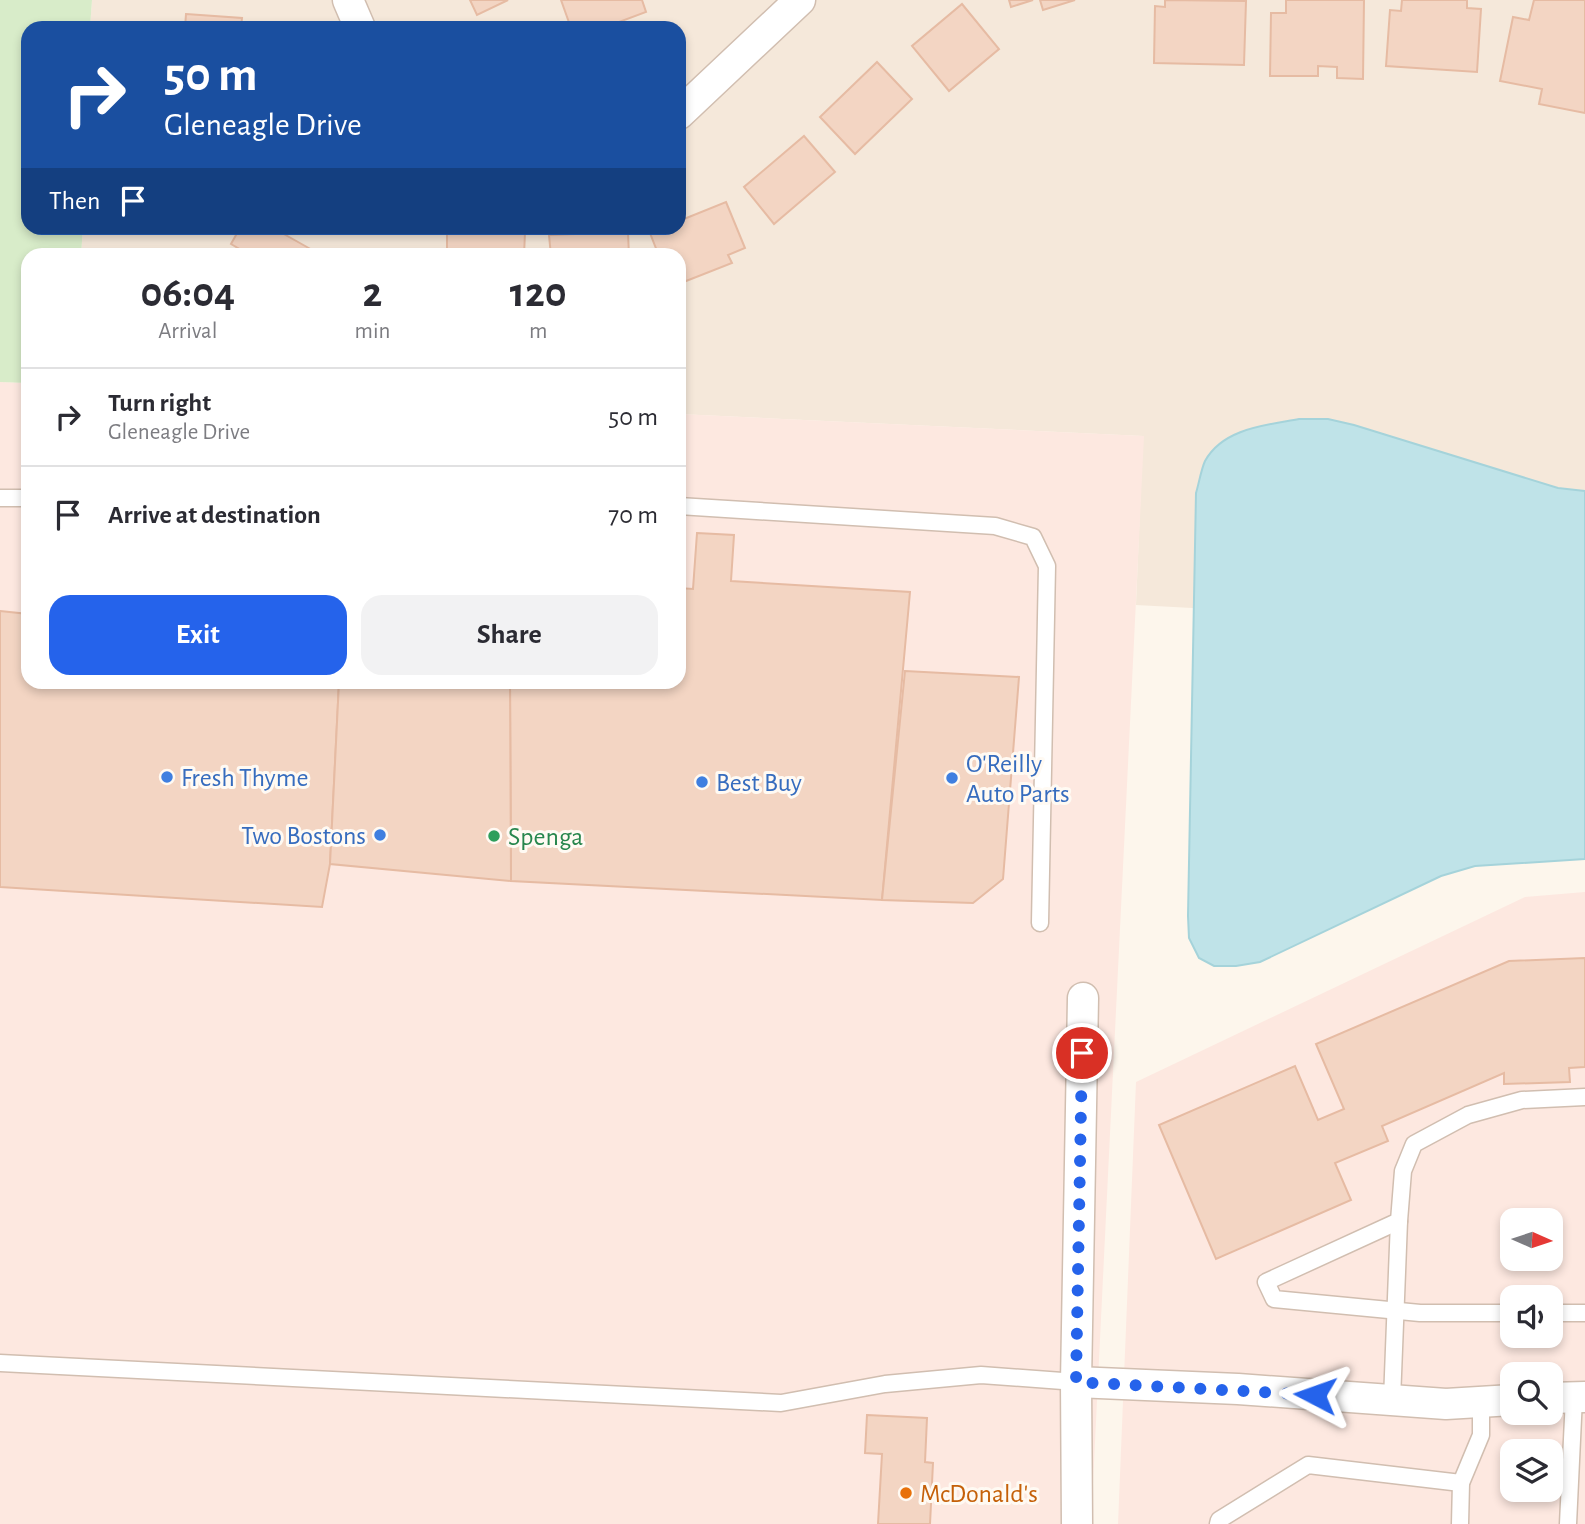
<!DOCTYPE html>
<html lang="en">
<head>
<meta charset="utf-8">
<style>
  body { margin:0; font-family:"Alegreya Sans",sans-serif; background:#f2f2f3; color:#2b2b33; height:100vh; display:flex; flex-direction:column; font-size:26px; white-space:nowrap }
  * { box-sizing:border-box; margin:0 }
  p { font-size:23px; color:#7c7c81 }
  .icon { flex:none; width:38px; height:38px; fill:none; stroke:currentColor; stroke-width:2; stroke-linecap:round; stroke-linejoin:round }
  .map { position:relative; flex:1; overflow:hidden }
  .details { position:absolute; left:21px; top:248px; width:665px; height:441px; display:flex; flex-direction:column; background:#fff; border-radius:21px; box-shadow:0 4px 10px #0003 }
  .details>* { flex:none }
  .top-card { position:absolute; left:21px; top:21px; width:665px; height:214px; border-radius:21px; box-shadow:0 4px 10px #0003; background:#1a4fa0; color:#fff; overflow:hidden }
  .needle { width:46px; rotate:93deg }
  .fabs { position:absolute; left:1500px; top:1208px; display:grid; gap:14px }
  .fabs a { display:grid; place-items:center; width:63px; height:63px; border-radius:14px; background:#fff; box-shadow:0 4px 10px #0003; font-size:35px }
  .pin { position:absolute; display:grid; place-items:center; width:60px; height:60px; color:#fff; margin:-30px; border:4px solid #fff; border-radius:50%; box-shadow:0 2px 7px #0007 }
  .me { position:absolute; width:77px; margin:-38px; rotate:274deg; stroke-linejoin:round; filter:drop-shadow(0 0 5px #0008) }
  .turn { display:flex; align-items:center; gap:24px; height:147px; padding:0 28px; font-size:32px }
  .turn .icon { width:91px; height:91px; stroke-width:2.5 }
  .turn b { display:block; font-size:49px; line-height:60px }
  .then { display:flex; align-items:center; height:66px; padding:0 28px; background:#0003; gap:14px; font-size:26px }
  .eta { display:flex; justify-content:space-evenly; align-items:center; height:119px; text-align:center }
  .eta b { font-size:42px; font-weight:700; line-height:49px }
  .cta { display:flex; gap:14px; margin-top:auto; padding:14px 28px }
  .cta a { flex:1; height:80px; border-radius:21px; background:#2563eb; color:#fff; font-size:28px; font-weight:700; line-height:80px; text-align:center }
  .cta a+a { background:#f2f2f3; color:#2b2b33 }
  ul { padding:0; list-style:none }
  li { display:flex; align-items:center; gap:21px; height:98px; padding:0 28px; border-top:2px solid #e1e1e2 }
  li div { flex:1 }
  li b { display:block; font-size:26px }
  li em { font-style:normal }
  .map>svg:first-child { display:block }
  .residential { fill:#f5e8da }
  .commercial { fill:#fde8e0; fill-rule:evenodd }
  .green { fill:#d8ecc9 }
  .water { fill:#bfe3e8; stroke:#a5d3da; stroke-width:2 }
  .building { fill:#f3d5c3; stroke:#e6bba3; stroke-width:2 }
  .lines { fill:none; stroke-linecap:round; stroke-linejoin:round }
  .lane-casing { stroke:#d1beb0; stroke-width:19 }
  .street-casing { stroke:#d1beb0; stroke-width:33 }
  .lane { stroke:#fff; stroke-width:16 }
  .street { stroke:#fff; stroke-width:30 }
  .route { stroke:#2563eb; stroke-width:12; stroke-dasharray:0 21.6 }
  .shop-dot { fill:#3f7fe0; stroke:#fffaf3; stroke-width:2.5 }
  .leisure-dot { fill:#2e9e5b; stroke:#fffaf3; stroke-width:2.5 }
  .food-dot { fill:#e8710a; stroke:#fffaf3; stroke-width:2.5 }
  .labels { text-anchor:middle; stroke-width:6; stroke-linejoin:round; paint-order:stroke }
  .shop-label { font-size:26px; fill:#366cbe; stroke:#fffaf3; text-anchor:start }
  .leisure-label { font-size:26px; fill:#27864d; stroke:#fffaf3; text-anchor:start }
  .food-label { font-size:26px; fill:#c56008; stroke:#fffaf3; text-anchor:start }
</style>
</head>
<body>
<div class="map">
<svg width="1585" height="1524" viewBox="0 0 1585 1524">
  <rect width="100%" height="100%" fill="#fdf6ec"/>
  <polygon class="residential" points="92,0 1585,0 1585,629 1136,605 1143,436 679,414 679,256 81,256 83,228 679,228 679,28 90,28"/>
  <g class="commercial">
    <polygon points="0,382 28,383 28,682 679,682 679,414 1144,436 1091,1524 0,1524"/>
    <path d="M 1585,892 L 1585,1524 L 1118,1524 L 1136,1082 L 1525,897 ZM 1512,1220 L 1550,1220 L 1550,1258 L 1512,1258 ZM 1512,1297 L 1550,1297 L 1550,1335 L 1512,1335 ZM 1512,1374 L 1550,1374 L 1550,1412 L 1512,1412 ZM 1512,1451 L 1550,1451 L 1550,1489 L 1512,1489 Z"/>
  </g>
  <polygon class="green" points="0,0 92,0 90,28 28,28 28,228 83,228 81,255 28,256 28,383 0,382"/>
  <path class="water" d="M 1299,419 L 1328,419 L 1354,425 L 1558,488 L 1585,491 L 1585,859 L 1475,866 L 1441,876 L 1260,962 L 1236,966 L 1214,966 L 1199,958 L 1189,938 L 1188,916 L 1196,493 C 1199,483 1201,470 1205,461 C 1223,428 1267,425 1299,419 Z"/>
  <g class="building">
    <polygon points="470,0 508,0 477,15"/>
    <polygon points="561,0 642,0 646,12 603,28 571,28"/>
    <polygon points="1009,0 1033,0 1011,7"/>
    <polygon points="1040,0 1075,0 1043,10"/>
    <polygon points="1165,0 1246,1 1244,65 1154,63 1155,6 1165,7"/>
    <polygon points="1286,0 1364,0 1363,79 1337,78 1337,67 1318,66 1318,76 1270,76 1271,13 1286,13"/>
    <polygon points="1402,0 1467,0 1467,8 1481,9 1477,72 1386,66 1390,10 1401,11"/>
    <polygon points="1534,0 1585,0 1585,113 1539,104 1542,89 1500,81 1513,17 1529,20"/>
    <polygon points="962,4 999,49 949,91 912,46"/>
    <polygon points="186,14 242,18 241,28 185,28"/>
    <polygon points="877,62 912,99 855,154 820,117"/>
    <polygon points="804,136 835,172 774,224 744,187"/>
    <polygon points="726,202 745,248 728,255 732,263 681,283 679,256 659,256 650,233 664,228 679,228 679,221"/>
    <polygon points="240,228 273,228 314,251 311,256 238,256 241,250 231,244"/>
    <polygon points="447,229 525,232 524,256 447,256"/>
    <polygon points="628,232 629,256 551,256 549,235"/>
    <polygon points="697,533 734,535 731,581 910,592 882,900 511,881 510,682 679,682 679,588 693,589"/>
    <polygon points="0,611 28,614 28,682 339,682 330,864 322,907 0,887"/>
    <polygon points="905,671 1019,677 1003,879 973,903 882,900"/>
    <polygon points="339,682 510,682 511,881 330,864"/>
    <polygon points="1585,958 1585,1067 1569,1068 1570,1082 1504,1084 1504,1073 1382,1126 1388,1141 1335,1163 1351,1200 1216,1259 1159,1125 1295,1066 1318,1120 1344,1109 1316,1044 1509,961"/>
    <polygon points="867,1415 927,1418 925,1462 933,1463 930,1524 878,1524 882,1454 865,1453"/>
  </g>
  <g class="lines">
    <defs>
      <g id="lane">
        <polyline points="0,498 28,498"/>
        <polyline points="679,506 995,526 1033,537 1047,566 1040,923"/>
        <polyline points="1512,1313 1420,1313 1274,1299 1266,1282 1399,1221 1403,1171 1414,1144 1468,1115 1522,1100 1585,1097"/>
        <polyline points="1550,1313 1585,1313"/>
        <polyline points="0,1363 781,1403 885,1384 981,1375 1076,1382"/>
        <polyline points="1392,1400 1399,1221"/>
        <polyline points="1218,1524 1219,1520 1308,1465 1461,1483"/>
        <polyline points="1460,1524 1461,1483 1481,1435 1481,1402"/>
        <polyline points="1568,1524 1574,1397"/>
      </g>
      <g id="street">
        <polyline points="348,0 360,28"/>
        <polyline points="679,114 800,0"/>
        <polyline points="1076,1382 1238,1389 1446,1404 1512,1400"/>
        <polyline points="1550,1398 1585,1397"/>
        <polyline points="1077,1524 1076,1382 1083,998"/>
      </g>
    </defs>
    <use href="#lane" class="lane-casing"/>
    <use href="#street" class="street-casing"/>
    <use href="#lane" class="lane"/>
    <use href="#street" class="street"/>
  </g>
  <g class="lines">
    <polyline class="route" points="1082,1053 1076,1382 1315,1395"/>
  </g>
  <g class="shop-dot">
    <circle cx="167" cy="777" r="7"/>
    <circle cx="952" cy="778" r="7"/>
    <circle cx="702" cy="782" r="7"/>
    <circle cx="380" cy="835" r="7"/>
  </g>
  <circle class="leisure-dot" cx="494" cy="836" r="7"/>
  <circle class="food-dot" cx="906" cy="1493" r="7"/>
  <g class="labels">
    <g class="shop-label">
      <text x="966" y="772">O'Reilly<tspan x="966" dy="30">Auto Parts</tspan></text>
      <text x="181" y="786">Fresh Thyme</text>
      <text x="716" y="791">Best Buy</text>
      <text x="366" y="844" text-anchor="end">Two Bostons</text>
    </g>
    <g class="leisure-label">
      <text x="508" y="845">Spenga</text>
    </g>
    <g class="food-label">
      <text x="920" y="1502">McDonald's</text>
    </g>
  </g>
</svg>
<div class="fabs">
<a><svg class="needle" viewBox="-14 -14 28 28"><path d="M0-13l5 13h-10z" fill="#e53935"/><path d="M0 13l5-13h-10z" fill="#7c7c81"/></svg></a>
<a><svg class="icon" aria-label="sound" viewBox="0 0 24 24"><path d="M4 9h4l5-4v14l-5-4H4zM17 9q2 3 0 6"/></svg></a>
<a><svg class="icon" aria-label="search" viewBox="0 0 24 24"><circle cx="10" cy="10" r="6"/><path d="M15 15l6 6"/></svg></a>
<a><svg class="icon" aria-label="layers" viewBox="0 0 24 24"><path d="M12 4l9 5-9 5-9-5zM3 14l9 5 9-5"/></svg></a>
</div>
<div class="pin" style="left:1082px;top:1053px;background:#d93025"><svg class="icon" aria-label="arrive" viewBox="0 0 24 24"><path d="M6 21V4h12l-3 4 3 4H6"/></svg></div>
<svg class="me" style="left:1315px;top:1395px" viewBox="-20 -20 40 40"><path d="M0-17L14 15 0 8-14 15z" fill="#2563eb" stroke="#fff" stroke-width="4"/></svg>
<div class="top-card">
<div class="turn"><svg class="icon" aria-label="right" viewBox="0 0 24 24"><path d="M7 20v-9h11M14 6l5 5-5 5"/></svg><div><b>50 m</b>Gleneagle Drive</div></div>
<div class="then">Then<svg class="icon" aria-label="arrive" viewBox="0 0 24 24"><path d="M6 21V4h12l-3 4 3 4H6"/></svg></div>
</div>
<section class="details">
<div class="eta">
<div><b>06:04</b><p>Arrival</p></div>
<div><b>2</b><p>min</p></div>
<div><b>120</b><p>m</p></div>
</div>
<ul>
<li><svg class="icon" aria-label="right" viewBox="0 0 24 24"><path d="M7 20v-9h11M14 6l5 5-5 5"/></svg><div><b>Turn right</b><p>Gleneagle Drive</p></div><em>50 m</em></li>
<li><svg class="icon" aria-label="arrive" viewBox="0 0 24 24"><path d="M6 21V4h12l-3 4 3 4H6"/></svg><div><b>Arrive at destination</b></div><em>70 m</em></li>
</ul>
<div class="cta"><a>Exit</a><a>Share</a></div>
</section>
</div>
</body>
</html>
